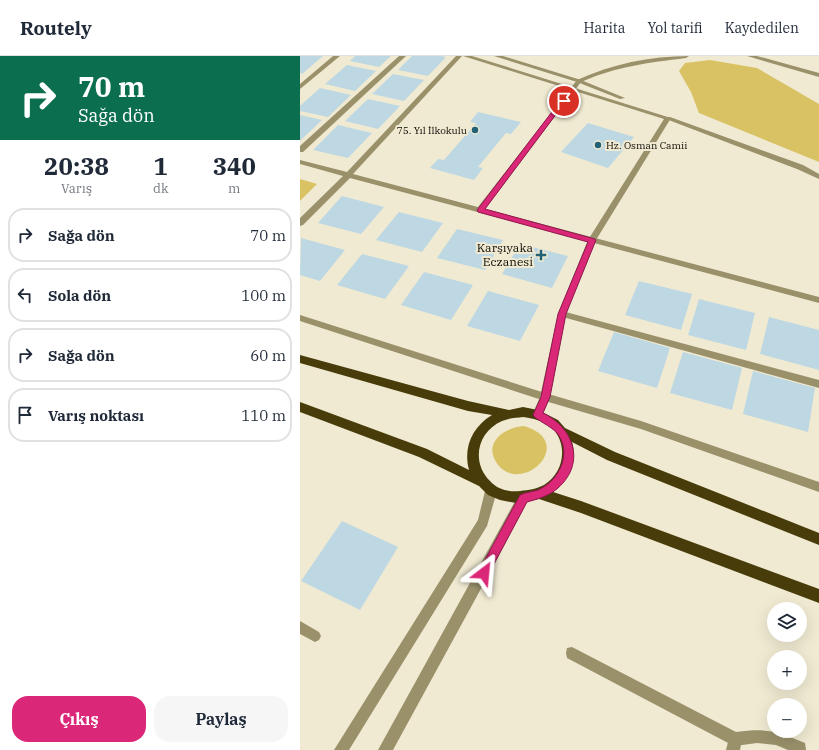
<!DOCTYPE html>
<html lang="tr">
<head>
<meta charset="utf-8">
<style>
  body { margin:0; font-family:"IBM Plex Serif",serif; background:#f6f6f7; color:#1f2937; height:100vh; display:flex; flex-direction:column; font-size:15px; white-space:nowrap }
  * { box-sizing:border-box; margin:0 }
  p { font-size:13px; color:#747a83 }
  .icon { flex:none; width:22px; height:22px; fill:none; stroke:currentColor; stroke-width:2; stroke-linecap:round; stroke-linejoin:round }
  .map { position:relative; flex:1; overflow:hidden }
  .drawer { display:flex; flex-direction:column; background:#fff; width:300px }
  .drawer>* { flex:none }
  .top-card { background:#0b6e4f; color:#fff; overflow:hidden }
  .fabs { position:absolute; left:467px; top:546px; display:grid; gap:8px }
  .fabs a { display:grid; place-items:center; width:40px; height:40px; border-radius:50%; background:#fff; box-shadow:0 4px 16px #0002; font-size:20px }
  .pin { position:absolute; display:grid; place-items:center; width:34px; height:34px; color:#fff; margin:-17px; border:2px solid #fff; border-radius:50%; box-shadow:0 1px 4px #0007 }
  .me { position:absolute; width:44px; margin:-22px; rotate:29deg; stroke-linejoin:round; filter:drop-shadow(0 0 3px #0008) }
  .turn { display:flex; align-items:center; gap:14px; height:84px; padding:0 12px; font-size:18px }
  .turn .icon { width:52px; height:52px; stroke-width:2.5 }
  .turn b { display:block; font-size:28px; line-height:34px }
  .eta { display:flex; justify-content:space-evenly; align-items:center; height:68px; text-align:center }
  .eta b { font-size:24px; font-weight:800; line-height:28px }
  .primary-button { display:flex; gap:8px; margin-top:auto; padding:8px 12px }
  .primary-button a { flex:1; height:46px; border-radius:16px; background:#db2777; color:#fff; font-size:16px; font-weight:800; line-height:46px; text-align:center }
  .primary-button a+a { background:#f6f6f7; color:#1f2937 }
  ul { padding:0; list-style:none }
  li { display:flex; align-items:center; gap:12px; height:54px; margin:0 8px 6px; padding:0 4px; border:2px solid #e0e1e3; border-radius:16px }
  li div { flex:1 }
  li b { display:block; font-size:15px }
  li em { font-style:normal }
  header { display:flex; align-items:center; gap:24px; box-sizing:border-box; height:56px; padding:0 20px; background:#fff; border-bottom:1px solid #e0e1e3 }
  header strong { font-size:19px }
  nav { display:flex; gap:22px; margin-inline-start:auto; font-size:14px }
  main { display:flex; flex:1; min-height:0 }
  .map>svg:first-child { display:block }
  .green { fill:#d9c264 }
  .building { fill:#bdd8e3 }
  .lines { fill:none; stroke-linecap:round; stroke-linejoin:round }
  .service { fill:#9a916b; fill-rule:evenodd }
  .minor { fill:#9a916b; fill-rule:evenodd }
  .tertiary { fill:#9a916b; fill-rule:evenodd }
  .trunk { fill:#483c0a; fill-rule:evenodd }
  .route { fill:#db2777; stroke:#8e194d }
  .poi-dot { fill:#226277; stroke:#f0ead2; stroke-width:1.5 }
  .labels { text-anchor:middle; stroke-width:4; stroke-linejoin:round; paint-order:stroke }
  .far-poi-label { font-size:10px; fill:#0e0c05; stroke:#f0ead2; text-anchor:end }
  .poi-label { font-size:12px; fill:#0e0c05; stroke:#f0ead2; text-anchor:end }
</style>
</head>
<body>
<header>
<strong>Routely</strong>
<nav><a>Harita</a><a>Yol tarifi</a><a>Kaydedilen</a></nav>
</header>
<main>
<section class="drawer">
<div class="top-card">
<div class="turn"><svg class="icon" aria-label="right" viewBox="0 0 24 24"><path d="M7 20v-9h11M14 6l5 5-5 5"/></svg><div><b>70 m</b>Sağa dön</div></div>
</div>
<div class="eta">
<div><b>20:38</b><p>Varış</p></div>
<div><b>1</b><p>dk</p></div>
<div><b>340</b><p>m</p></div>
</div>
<ul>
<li><svg class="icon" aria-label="right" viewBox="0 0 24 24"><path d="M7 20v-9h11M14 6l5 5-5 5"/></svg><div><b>Sağa dön</b></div><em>70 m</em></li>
<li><svg class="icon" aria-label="left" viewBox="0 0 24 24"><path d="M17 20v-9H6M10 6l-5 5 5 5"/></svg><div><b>Sola dön</b></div><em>100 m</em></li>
<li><svg class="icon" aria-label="right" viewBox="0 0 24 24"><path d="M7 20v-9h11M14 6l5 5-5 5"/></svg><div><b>Sağa dön</b></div><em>60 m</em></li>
<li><svg class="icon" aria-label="arrive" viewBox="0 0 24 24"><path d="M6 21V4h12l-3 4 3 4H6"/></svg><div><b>Varış noktası</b></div><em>110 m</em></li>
</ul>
<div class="primary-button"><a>Çıkış</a><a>Paylaş</a></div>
</section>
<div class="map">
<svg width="519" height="694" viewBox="0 0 519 694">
  <rect width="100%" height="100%" fill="#f0ead2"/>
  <g class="green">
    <polygon points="410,4 457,12 519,48 519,106 399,57 391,36 379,15 385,7"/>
    <polygon points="0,123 17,128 0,145"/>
    <path d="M 224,370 C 279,386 220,443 196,406 C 183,385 207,371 224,370 Z"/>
  </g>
  <g class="building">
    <polygon points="0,0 23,0 2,18 0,17"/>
    <polygon points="55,0 91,0 79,11 50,5"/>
    <polygon points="112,0 141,0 146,1 128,20 98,14"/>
    <polygon points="47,9 76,15 55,35 25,28"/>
    <polygon points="93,18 124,24 104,45 72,38"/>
    <polygon points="20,32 51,39 28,61 0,55 0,50"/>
    <polygon points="68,43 100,50 78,73 45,65"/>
    <polygon points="178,56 221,66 211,78 206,77 178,111 183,112 174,124 130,112 138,103 144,104 176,67 170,66"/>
    <polygon points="0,59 22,64 0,85"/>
    <polygon points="288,67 334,81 308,112 261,96"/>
    <polygon points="38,69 72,77 48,102 13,94"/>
    <polygon points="42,140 84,151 61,178 18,167"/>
    <polygon points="99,156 143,167 122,196 76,184"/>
    <polygon points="157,173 203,184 185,214 137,202"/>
    <polygon points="1,182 45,194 20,225 0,219"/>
    <polygon points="220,188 268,200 252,232 202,218"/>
    <polygon points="62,198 109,210 85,243 37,229"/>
    <polygon points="124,216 173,229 151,264 101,249"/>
    <polygon points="339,225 392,238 381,274 325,259"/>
    <polygon points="188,235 239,249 220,285 167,270"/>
    <polygon points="399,243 455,257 446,294 388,279"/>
    <polygon points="469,261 519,274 519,314 460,298"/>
    <polygon points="314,276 370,292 357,332 298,315"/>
    <polygon points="383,296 442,312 432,354 370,337"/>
    <polygon points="453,315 515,332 508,376 443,358"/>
    <polygon points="42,465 98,491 60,554 1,525"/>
  </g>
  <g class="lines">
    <path class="service" d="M 272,591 L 436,676 C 468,672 476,675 505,687 L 506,694 L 488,694 L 476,689 L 457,687 L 435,690 L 430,688 L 267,602 L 266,597 L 267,592 Z"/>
    <g class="minor">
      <polygon points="33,0 40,0 0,33 0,28"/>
      <polygon points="99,0 106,0 3,96 0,96 0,90"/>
      <path d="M 156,0 L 162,0 L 53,118 L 178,151 L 277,24 C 312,8 350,0 389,0 L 386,2 C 347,7 318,10 281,26 L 185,153 L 519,241 L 519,247 L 50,122 L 3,169 L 0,170 L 0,162 L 43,120 L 0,108 L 0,104 L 47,116 Z"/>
      <polygon points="447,0 457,0 519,17 519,21"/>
      <polygon points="366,61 370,61 503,109 519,118 519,123 497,113 366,63"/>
      <polygon points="262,255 519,324 519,332 259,260 258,258 259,256"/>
      <polygon points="0,259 245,337 341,365 519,426 519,436 341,373 245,345 0,265"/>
      <polygon points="0,565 19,576 21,580 19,584 15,586 0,578"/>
      <polygon points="435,676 440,678 442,683 440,694 426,694 430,678"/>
    </g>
    <g class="tertiary">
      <polygon points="163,0 172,0 371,62 296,184 266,258 250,341 241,362 237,363 233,362 232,359 240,341 258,258 288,184 364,63"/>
      <polygon points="194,0 203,0 281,24 325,42 320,43 277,26"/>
      <polygon points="191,430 195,431 197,435 187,470 49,694 34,694 178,464 185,435 187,431"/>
      <polygon points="223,437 227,438 229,442 227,446 195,507 93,694 78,694 219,438"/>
    </g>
    <path class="trunk" d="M 0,299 L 168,345 L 209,354 L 223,351 L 238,354 L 258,364 L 265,372 L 315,396 L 519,477 L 519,489 L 307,404 L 272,386 C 278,405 267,424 253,436 L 281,445 L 519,533 L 519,547 L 281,457 L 239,443 L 216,447 L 200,444 L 188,439 L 179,430 L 119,401 L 0,356 L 0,346 L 127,393 L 169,414 C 163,392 172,371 192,359 L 168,355 L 0,307 ZM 223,361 C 232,362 244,365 251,371 C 269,388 264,417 244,429 C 236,433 229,434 220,435 C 209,436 198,434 190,425 C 171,406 177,376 202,365 C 209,362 216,362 223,361 Z"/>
  </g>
  <path class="route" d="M 261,44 L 266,45 L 185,153 L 295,183 L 296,184 L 266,258 L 250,341 L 243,357 C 274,372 286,407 258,432 C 249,440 238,443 227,446 L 187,521 L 184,522 L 180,521 L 178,517 L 180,513 L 220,439 C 226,436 232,436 238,434 C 259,425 273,397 257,377 C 251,370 236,364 233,359 L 241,341 L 258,258 L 288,186 L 178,156 L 177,154 Z"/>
  <g class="poi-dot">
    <circle cx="175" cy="74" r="4"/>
    <circle cx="298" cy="89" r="4"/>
    <path d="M239 193h4v4h4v4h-4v4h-4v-4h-4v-4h4z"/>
  </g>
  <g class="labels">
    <g class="far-poi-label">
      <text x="167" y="78">75. Yıl İlkokulu</text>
      <text x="306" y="93" text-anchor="start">Hz. Osman Camii</text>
    </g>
    <g class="poi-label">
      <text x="233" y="196">Karşıyaka<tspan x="233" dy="14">Eczanesi</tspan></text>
    </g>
  </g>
</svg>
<div class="fabs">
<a><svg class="icon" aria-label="layers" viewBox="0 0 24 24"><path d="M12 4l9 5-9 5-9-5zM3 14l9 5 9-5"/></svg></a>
<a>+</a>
<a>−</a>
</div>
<div class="pin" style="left:264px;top:45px;background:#d93025"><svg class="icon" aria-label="arrive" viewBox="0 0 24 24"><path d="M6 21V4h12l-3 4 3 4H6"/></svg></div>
<svg class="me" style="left:184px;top:517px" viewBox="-20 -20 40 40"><path d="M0-17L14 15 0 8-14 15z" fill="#db2777" stroke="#fff" stroke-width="4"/></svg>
</div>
</main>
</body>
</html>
